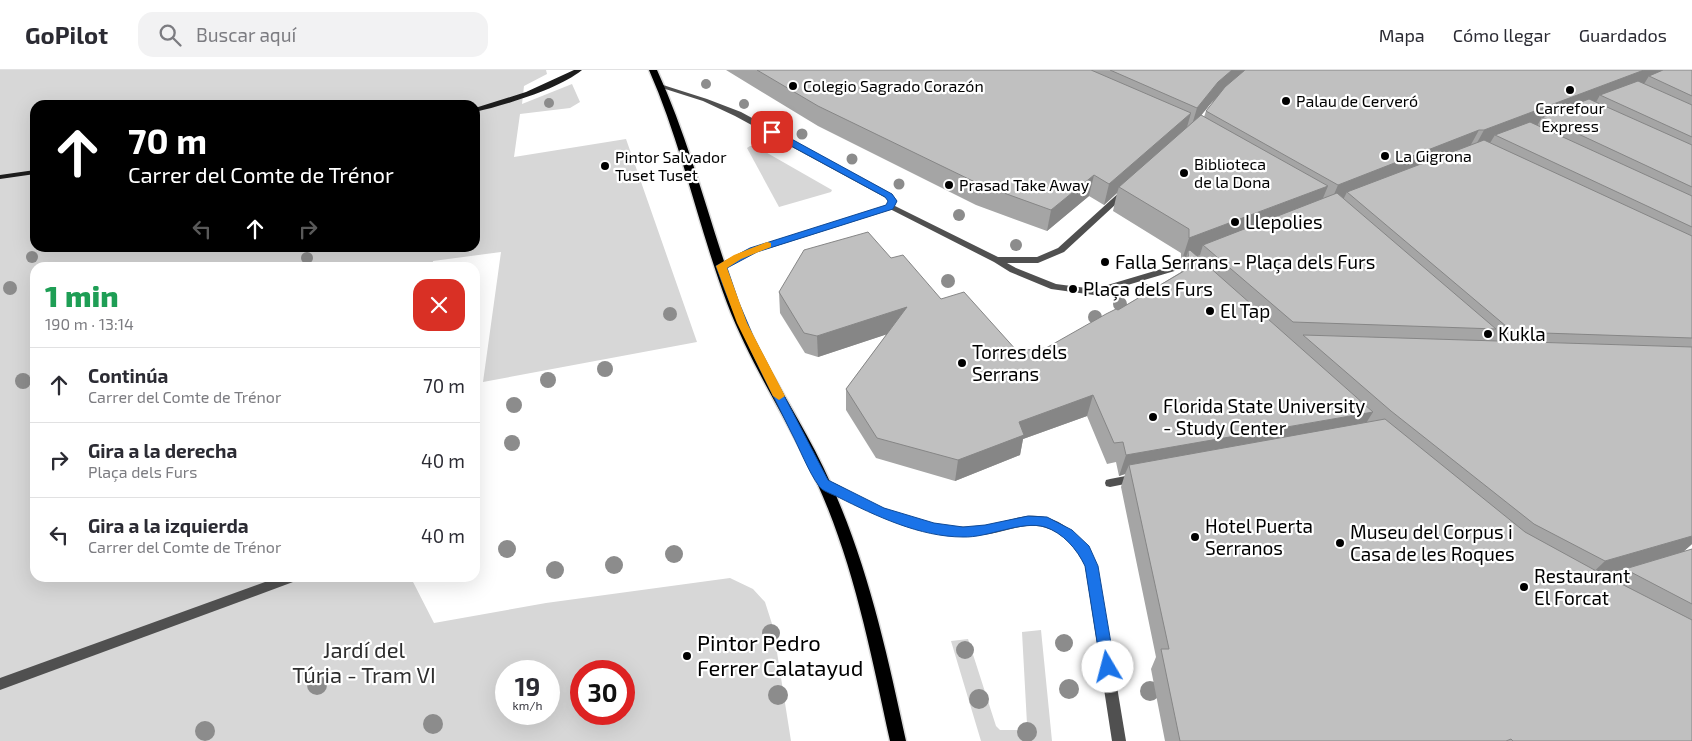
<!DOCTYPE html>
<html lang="es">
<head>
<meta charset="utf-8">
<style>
  body { margin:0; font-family:"Exo 2",sans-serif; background:#f2f2f3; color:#2b2b33; height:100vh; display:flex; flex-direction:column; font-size:19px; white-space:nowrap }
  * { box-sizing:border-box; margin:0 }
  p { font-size:16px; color:#7c7c81 }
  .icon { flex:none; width:28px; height:28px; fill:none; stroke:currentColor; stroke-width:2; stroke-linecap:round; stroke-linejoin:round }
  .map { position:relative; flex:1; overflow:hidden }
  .drawer { position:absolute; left:30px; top:192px; width:450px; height:320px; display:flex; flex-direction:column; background:#fff; border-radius:15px; box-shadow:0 5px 20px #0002 }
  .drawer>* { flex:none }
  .top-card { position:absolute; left:30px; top:30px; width:450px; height:152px; border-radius:15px; box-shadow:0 5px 20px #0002; background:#000; color:#fff; overflow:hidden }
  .speed { position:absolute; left:495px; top:590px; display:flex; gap:10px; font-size:25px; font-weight:700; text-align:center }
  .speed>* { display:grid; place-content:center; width:65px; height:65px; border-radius:50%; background:#fff; box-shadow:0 5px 20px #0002; line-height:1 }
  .speed small { font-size:12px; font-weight:400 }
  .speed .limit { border:8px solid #d22; background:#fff; color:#111 }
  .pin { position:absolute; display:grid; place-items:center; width:42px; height:42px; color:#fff; margin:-21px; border-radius:10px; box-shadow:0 2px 8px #0006 }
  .me { position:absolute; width:55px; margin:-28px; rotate:352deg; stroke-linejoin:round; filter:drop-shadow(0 0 4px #0008) }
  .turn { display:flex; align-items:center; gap:18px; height:105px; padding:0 15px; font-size:22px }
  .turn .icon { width:65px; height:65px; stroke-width:2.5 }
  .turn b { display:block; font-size:35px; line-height:42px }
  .lanes { display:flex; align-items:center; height:48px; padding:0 15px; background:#0003; justify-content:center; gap:25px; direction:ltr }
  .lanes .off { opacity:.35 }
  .round { display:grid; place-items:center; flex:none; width:52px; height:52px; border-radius:15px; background:#f2f2f3 }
  .summary { display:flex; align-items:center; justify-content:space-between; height:85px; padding:0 15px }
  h1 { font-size:30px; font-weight:800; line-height:38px; color:#1e9e55 }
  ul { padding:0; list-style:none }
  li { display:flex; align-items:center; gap:15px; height:75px; padding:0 15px; border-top:1px solid #e1e1e2 }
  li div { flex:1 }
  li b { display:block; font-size:19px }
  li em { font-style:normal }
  header { display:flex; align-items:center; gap:30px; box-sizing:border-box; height:70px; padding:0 25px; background:#fff; border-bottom:1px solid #e1e1e2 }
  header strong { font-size:24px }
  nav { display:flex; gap:28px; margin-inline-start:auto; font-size:18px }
  .search { width:350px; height:45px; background:#f2f2f3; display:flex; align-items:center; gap:12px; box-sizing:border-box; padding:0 18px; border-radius:15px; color:#7c7c81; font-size:19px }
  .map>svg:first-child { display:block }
  .green { fill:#d7d7d7; fill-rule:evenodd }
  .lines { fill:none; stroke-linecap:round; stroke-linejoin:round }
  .primary-casing { stroke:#dbdbdb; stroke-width:3 }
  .pedestrian { fill:#505050; fill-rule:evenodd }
  .minor { fill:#505050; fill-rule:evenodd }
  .secondary { fill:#1d1d1d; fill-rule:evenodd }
  .primary { fill:#000; fill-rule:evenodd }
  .tree { fill:#8c8c8c }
  .wall { fill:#a5a5a5; fill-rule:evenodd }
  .shaded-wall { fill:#868686 }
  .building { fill:#c0c0c0; stroke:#868686 }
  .route { fill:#1a73e8; stroke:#114b97 }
  .slow { fill:#f59e0b }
  .poi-dot { fill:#000; stroke:#fff; stroke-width:2 }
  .labels { text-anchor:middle; stroke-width:4.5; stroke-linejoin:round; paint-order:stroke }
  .far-poi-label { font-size:16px; fill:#000; stroke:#fff; text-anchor:start }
  .poi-label { font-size:19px; fill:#000; stroke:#fff; text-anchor:start }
  .near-poi-label { font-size:22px; fill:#000; stroke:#fff; text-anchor:start }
  .near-park-label { font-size:22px; fill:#2e2e2e; stroke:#fff }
</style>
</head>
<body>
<header>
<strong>GoPilot</strong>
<div class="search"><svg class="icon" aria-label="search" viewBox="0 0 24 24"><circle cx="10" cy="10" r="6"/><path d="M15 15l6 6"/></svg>Buscar aquí</div>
<nav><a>Mapa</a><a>Cómo llegar</a><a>Guardados</a></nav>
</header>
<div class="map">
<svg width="1692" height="671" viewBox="0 0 1692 671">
  <rect width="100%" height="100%" fill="#fff"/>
  <g class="green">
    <path d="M 0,0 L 546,0 L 547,4 L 524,16 L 522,34 L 572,14 L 580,32 L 570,38 L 520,44 L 514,87 L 626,69 L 697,272 L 483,312 L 501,182 L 433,191 L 432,198 L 35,198 L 35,508 L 411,508 L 434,553 L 546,533 L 730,508 L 753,519 L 765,532 L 773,557 L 791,671 L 0,671 ZM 35,35 L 475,35 L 475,178 L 35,178 ZM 506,601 L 549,601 L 549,644 L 506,644 ZM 581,601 L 624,601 L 624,644 L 581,644 Z"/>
    <polygon points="750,76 755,76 832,120 831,122 779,137 747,78"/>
    <polygon points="1041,560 1052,671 981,671 951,571 968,569 996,656 1000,660 1021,660 1027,654 1022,562"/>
  </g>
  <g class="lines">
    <defs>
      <path id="primary" d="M 649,0 L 657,0 C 691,74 710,155 738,232 C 762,296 804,352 831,414 C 868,496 887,583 906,671 L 890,671 C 871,584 854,494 817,413 C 789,352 751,296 727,233 C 698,156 682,75 649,0 Z"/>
    </defs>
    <use href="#primary" class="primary-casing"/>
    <g class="pedestrian">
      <polygon points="1122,120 1125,120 1129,122 1064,182 1038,193 1007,193 1016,198 1056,214 1094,219 1195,189 1198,190 1199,192 1198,194 1094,225 1051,219 1010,202 994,192 886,137 890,135 893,135 998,187 1037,187 1058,178"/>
      <polygon points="1136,404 1140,405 1141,408 1140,411 1110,417 1106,416 1105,413 1106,410 1110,409"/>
      <polygon points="276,508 295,508 293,512 0,620 0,608"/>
    </g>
    <g class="minor">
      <polygon points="659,15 663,15 707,29 741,42 892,124 897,131 893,139 757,182 724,198 718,198 717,196 718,194 751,178 887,135 889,131 886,128 735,46 703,31 659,17"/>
      <path d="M 824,409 C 837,413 849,421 861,428 C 884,439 908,448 933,453 C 950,457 969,458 986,455 C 1000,453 1013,448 1027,446 C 1061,443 1083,468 1097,496 L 1126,671 L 1112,671 L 1085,496 C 1074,473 1054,453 1027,456 C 1014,457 1002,462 990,464 C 977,466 964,466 952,465 C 918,463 884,449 854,434 C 845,429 823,421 819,413 L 820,410 Z"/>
    </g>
    <g class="secondary">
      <path d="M 574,0 L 582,0 C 559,19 505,35 475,42 L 475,38 L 526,22 Z"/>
      <polygon points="35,100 35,104 0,109 0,105"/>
    </g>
    <use href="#primary" class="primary"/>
  </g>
  <g class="tree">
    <circle cx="706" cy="14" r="5"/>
    <circle cx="549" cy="33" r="5"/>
    <circle cx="744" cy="34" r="5"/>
    <circle cx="802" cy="64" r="5.5"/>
    <circle cx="852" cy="89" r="5.5"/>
    <circle cx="899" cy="114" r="5.5"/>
    <circle cx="959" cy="145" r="6"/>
    <circle cx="1016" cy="175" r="6"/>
    <circle cx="32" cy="187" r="6"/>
    <circle cx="307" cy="188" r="6"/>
    <circle cx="948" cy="211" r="7"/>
    <circle cx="10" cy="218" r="7"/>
    <circle cx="1146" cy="221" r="7"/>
    <circle cx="1120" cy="234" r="7"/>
    <circle cx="670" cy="244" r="7"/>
    <circle cx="1095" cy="247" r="7"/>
    <circle cx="605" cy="299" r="8"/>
    <circle cx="548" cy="310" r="8"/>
    <circle cx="23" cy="311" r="8"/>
    <circle cx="514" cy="335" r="8"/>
    <circle cx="512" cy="373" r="8"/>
    <circle cx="507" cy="479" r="9"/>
    <circle cx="674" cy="484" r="9"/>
    <circle cx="614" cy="495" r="9"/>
    <circle cx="555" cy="500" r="9"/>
    <circle cx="771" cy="563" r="9"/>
    <circle cx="1064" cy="573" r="9"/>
    <circle cx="965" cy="580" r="9"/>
    <circle cx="317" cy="615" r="10"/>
    <circle cx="1069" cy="619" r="10"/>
    <circle cx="1150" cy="621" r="10"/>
    <circle cx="778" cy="625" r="10"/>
    <circle cx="979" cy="629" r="10"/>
    <circle cx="433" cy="654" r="10"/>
    <circle cx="205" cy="661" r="10"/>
    <circle cx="1027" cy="662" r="10"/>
  </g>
  <path class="wall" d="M 726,0 L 1692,0 L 1692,474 L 1683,482 L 1604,505 L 1613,510 L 1625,499 L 1692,479 L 1692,671 L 1165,671 L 1151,599 L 1156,587 L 1121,417 L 1125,404 L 1119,406 L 1116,392 L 1107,394 L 1087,346 L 1023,369 L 1020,385 L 955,411 L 876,388 L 846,340 L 846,319 L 887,264 L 818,287 L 805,283 L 780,243 L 779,222 L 891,188 L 941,229 L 1017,281 L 1046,278 L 1118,240 L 1181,202 L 1185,191 L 1181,193 L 1181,183 L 1113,141 L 1117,123 L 1104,135 L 1089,126 L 1047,161 L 976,135 L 818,56 ZM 1216,28 L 1206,41 L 1204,47 L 1201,45 L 1212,32 Z"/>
  <g class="shaded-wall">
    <polygon points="1232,0 1248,0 1248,2 1212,32 1191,58 1197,38 1218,12"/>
    <polygon points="1644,0 1675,0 1649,6 1644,14 1600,25 1595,34 1542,47 1537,56 1495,65 1490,73 1473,80 1484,60"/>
    <polygon points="1191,43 1185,64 1119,117 1117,123 1104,135 1109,114"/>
    <polygon points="1479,60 1468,80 1347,122 1343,130 1329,136 1338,115"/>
    <polygon points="1094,105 1089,126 1047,161 1051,140"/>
    <polygon points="1328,116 1318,140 1203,175 1200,185 1188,190 1188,181 1185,191 1181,193 1189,168"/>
    <polygon points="907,237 906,258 818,287 817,266"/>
    <polygon points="1093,325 1087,346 1023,369 1020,385 955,411 958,390 1019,352"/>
    <polygon points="1373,342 1360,363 1129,395 1125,404 1119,406 1126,385"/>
    <polygon points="1692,466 1692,474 1683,482 1584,511 1605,491"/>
  </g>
  <g class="building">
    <polygon points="757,0 1091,0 1191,43 1109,114 1094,105 1051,140 979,114 818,36"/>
    <polygon points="1110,0 1232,0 1218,12 1197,38"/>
    <polygon points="1245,0 1644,0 1484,60 1479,60 1338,115 1206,41 1225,17"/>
    <polygon points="1663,0 1692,0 1692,26 1649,6"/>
    <polygon points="1638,11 1692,35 1692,67 1600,25"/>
    <polygon points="1589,29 1692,75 1692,117 1542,47"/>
    <polygon points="1201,45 1328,116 1189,168 1189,159 1119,117"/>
    <polygon points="1530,52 1692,126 1692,157 1495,65"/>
    <polygon points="1484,70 1692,166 1692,268 1513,262 1347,122"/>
    <polygon points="1337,123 1496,259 1293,252 1203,175"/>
    <polygon points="868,162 891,188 903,185 941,229 964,222 1017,281 1046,278 1106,244 1116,239 1118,240 1189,198 1188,181 1190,180 1373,342 1126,385 1123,372 1114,373 1093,325 1019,352 1024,365 958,390 877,368 846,319 907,237 817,266 804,263 779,222 804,180"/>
    <polygon points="1303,265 1692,277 1692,466 1605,491 1534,454 1391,341"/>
    <polygon points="1385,349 1525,462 1600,503 1692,550 1692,671 1513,671 1511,669 1506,671 1180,671 1161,579 1169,579 1129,395"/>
    <polygon points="1692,479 1692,534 1625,499"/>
  </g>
  <path class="route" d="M 769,60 L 775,60 L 892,124 L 897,131 L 893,139 L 757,182 L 727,198 L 739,233 L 753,266 L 828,410 L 884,438 L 934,453 L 963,457 L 985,455 L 1028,446 L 1047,447 L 1072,460 L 1089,476 L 1098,496 L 1115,597 L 1113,602 L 1108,604 L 1103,602 L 1101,597 L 1085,496 C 1077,479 1063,463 1045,457 C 1022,450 988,468 963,467 C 920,467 876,446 838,427 C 832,424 822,421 819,416 C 809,403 799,377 791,362 C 764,307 736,254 716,196 L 750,178 L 886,135 L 888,131 L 885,127 L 769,64 Z"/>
  <polygon class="slow" points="767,172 771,173 771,177 741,189 727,198 747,253 785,326 779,330 773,326 737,253 716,196 734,185"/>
  <g class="poi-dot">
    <circle cx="793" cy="16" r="5"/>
    <circle cx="1570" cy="20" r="5"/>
    <circle cx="1286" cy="31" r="5"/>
    <circle cx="1385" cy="86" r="5"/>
    <circle cx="605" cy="96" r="5"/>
    <circle cx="1184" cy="103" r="5"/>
    <circle cx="949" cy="115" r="5"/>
    <circle cx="1235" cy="152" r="5"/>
    <circle cx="1105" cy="192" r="5"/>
    <circle cx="1073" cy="219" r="5"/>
    <circle cx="1210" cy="241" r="5"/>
    <circle cx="1488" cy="264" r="5"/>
    <circle cx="962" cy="293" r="5"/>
    <circle cx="1153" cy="347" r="5"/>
    <circle cx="1195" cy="467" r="5"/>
    <circle cx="1340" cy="473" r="5"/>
    <circle cx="1524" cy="517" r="5"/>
    <circle cx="687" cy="586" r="5"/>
  </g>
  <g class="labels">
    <g class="far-poi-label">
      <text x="803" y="22">Colegio Sagrado Corazón</text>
      <text x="1296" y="37">Palau de Cerveró</text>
      <text x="1570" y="44" text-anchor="middle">Carrefour<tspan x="1570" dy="18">Express</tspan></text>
      <text x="1395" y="92">La Gigrona</text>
      <text x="615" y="93">Pintor Salvador<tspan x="615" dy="18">Tuset Tuset</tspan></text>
      <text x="1194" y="100">Biblioteca<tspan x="1194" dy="18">de la Dona</tspan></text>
      <text x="959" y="121">Prasad Take Away</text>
    </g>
    <g class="poi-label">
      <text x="1245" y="159">Llepolies</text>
      <text x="1115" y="199">Falla Serrans - Plaça dels Furs</text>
      <text x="1083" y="226">Plaça dels Furs</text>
      <text x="1220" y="248">El Tap</text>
      <text x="1498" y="271">Kukla</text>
      <text x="972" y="289">Torres dels<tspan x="972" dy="22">Serrans</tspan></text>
      <text x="1163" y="343">Florida State University<tspan x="1163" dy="22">- Study Center</tspan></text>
      <text x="1205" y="463">Hotel Puerta<tspan x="1205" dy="22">Serranos</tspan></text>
      <text x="1350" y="469">Museu del Corpus i<tspan x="1350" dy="22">Casa de les Roques</tspan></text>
      <text x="1534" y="513">Restaurant<tspan x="1534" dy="22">El Forcat</tspan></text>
    </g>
    <g class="near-poi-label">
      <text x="697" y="581">Pintor Pedro<tspan x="697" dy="25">Ferrer Calatayud</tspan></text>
    </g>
    <g class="near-park-label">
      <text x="364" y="588">Jardí del<tspan x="364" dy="25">Túria - Tram VI</tspan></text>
    </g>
  </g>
</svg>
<div class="speed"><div>19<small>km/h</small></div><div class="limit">30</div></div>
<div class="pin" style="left:772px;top:62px;background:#d93025"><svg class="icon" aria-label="arrive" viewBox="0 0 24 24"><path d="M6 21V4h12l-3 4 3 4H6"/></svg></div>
<svg class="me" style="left:1108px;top:597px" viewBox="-20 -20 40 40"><circle r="19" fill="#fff"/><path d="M0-13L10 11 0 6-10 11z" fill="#1a73e8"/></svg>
<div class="top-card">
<div class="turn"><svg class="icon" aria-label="ahead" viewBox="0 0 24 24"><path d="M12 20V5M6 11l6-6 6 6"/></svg><div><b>70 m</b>Carrer del Comte de Trénor</div></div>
<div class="lanes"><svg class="icon off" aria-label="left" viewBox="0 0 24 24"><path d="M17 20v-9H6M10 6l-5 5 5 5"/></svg><svg class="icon" aria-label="ahead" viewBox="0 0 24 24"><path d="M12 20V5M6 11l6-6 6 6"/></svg><svg class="icon off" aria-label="right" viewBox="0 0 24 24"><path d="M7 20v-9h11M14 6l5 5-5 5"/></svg></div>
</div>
<section class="drawer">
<div class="summary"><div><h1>1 min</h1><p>190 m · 13:14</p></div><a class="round" style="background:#d93025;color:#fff"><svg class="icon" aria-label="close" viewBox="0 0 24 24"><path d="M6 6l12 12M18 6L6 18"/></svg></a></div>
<ul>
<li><svg class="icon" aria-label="ahead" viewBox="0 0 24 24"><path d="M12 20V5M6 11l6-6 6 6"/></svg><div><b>Continúa</b><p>Carrer del Comte de Trénor</p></div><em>70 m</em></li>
<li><svg class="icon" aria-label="right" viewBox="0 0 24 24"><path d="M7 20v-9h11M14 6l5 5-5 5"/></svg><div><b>Gira a la derecha</b><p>Plaça dels Furs</p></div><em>40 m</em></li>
<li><svg class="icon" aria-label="left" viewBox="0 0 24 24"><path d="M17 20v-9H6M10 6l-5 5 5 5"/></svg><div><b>Gira a la izquierda</b><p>Carrer del Comte de Trénor</p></div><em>40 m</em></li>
</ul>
</section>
</div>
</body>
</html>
